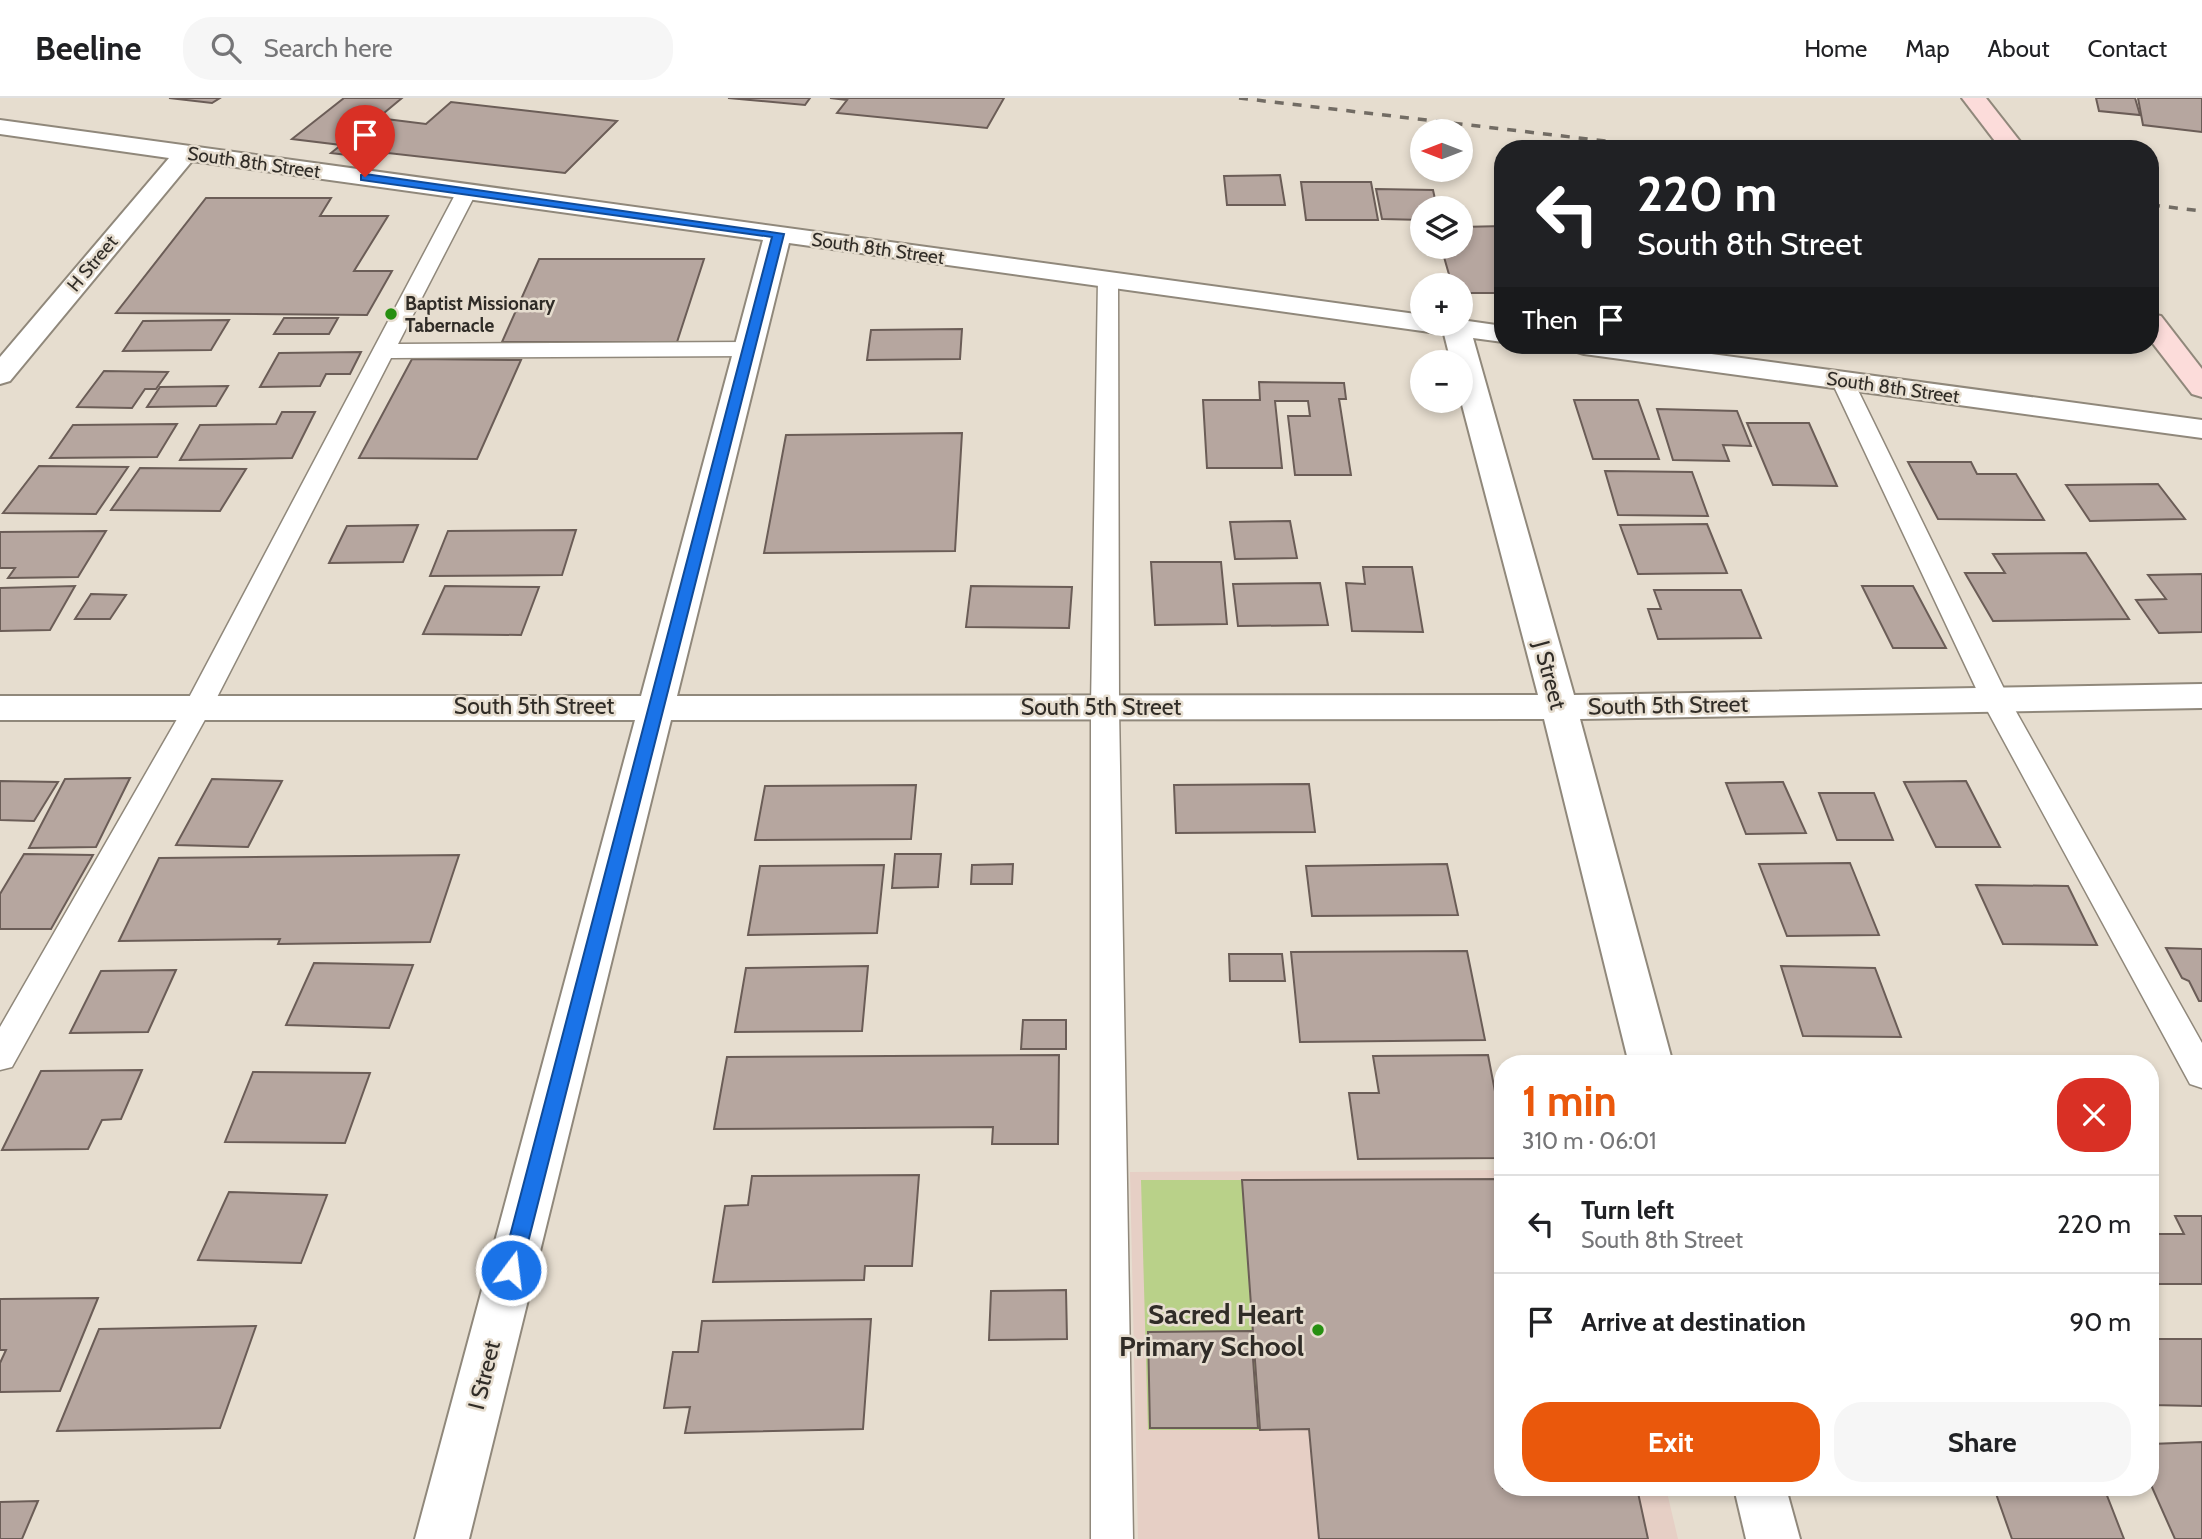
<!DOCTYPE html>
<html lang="en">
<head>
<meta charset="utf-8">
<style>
  body { margin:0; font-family:Cabin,sans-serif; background:#f6f6f6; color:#202124; height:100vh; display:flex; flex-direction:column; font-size:26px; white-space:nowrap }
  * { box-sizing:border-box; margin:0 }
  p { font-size:23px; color:#757577 }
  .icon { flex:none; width:38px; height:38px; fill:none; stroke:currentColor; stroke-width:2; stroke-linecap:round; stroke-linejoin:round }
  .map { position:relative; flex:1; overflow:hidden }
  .side { position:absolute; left:1494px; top:957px; width:665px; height:441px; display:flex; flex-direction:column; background:#fff; border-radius:28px; box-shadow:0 4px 10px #0003 }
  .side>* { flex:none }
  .banner { position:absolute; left:1494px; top:42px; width:665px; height:214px; border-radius:28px; box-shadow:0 4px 10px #0003; background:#202124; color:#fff; overflow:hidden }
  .needle { width:46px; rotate:270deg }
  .tools { position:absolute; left:1410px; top:21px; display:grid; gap:14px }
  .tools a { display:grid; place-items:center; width:63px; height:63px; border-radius:50%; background:#fff; box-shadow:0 4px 10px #0003; font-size:35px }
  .pin { position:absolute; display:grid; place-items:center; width:60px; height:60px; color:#fff; margin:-72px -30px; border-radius:50% 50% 50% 0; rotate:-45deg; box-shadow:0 0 7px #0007 }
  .pin .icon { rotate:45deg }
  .me { position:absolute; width:77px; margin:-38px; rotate:15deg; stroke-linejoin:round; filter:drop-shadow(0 0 5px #0008) }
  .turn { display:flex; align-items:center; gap:24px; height:147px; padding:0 28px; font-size:32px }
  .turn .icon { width:91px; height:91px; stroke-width:2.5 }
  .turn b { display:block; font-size:49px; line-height:60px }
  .then { display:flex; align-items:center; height:66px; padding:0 28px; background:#0003; gap:14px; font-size:26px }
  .round { display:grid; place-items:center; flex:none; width:74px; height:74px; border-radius:28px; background:#f6f6f6 }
  .summary { display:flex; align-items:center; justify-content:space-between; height:119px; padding:0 28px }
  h1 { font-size:42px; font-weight:700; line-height:52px; color:#ea580c }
  .action { display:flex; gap:14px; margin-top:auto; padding:14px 28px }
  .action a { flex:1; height:80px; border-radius:28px; background:#ea580c; color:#fff; font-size:28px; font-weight:700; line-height:80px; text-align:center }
  .action a+a { background:#f6f6f6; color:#202124 }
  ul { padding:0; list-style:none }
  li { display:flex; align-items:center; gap:21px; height:98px; padding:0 28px; border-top:2px solid #e0e0e0 }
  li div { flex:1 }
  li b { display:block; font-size:26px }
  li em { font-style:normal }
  header { display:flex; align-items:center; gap:42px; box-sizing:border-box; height:98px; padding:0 35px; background:#fff; border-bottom:2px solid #e0e0e0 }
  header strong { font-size:33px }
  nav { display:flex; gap:38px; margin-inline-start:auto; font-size:24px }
  .search { width:490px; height:63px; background:#f6f6f6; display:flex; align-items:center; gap:18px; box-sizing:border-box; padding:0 24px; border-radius:28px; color:#757577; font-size:26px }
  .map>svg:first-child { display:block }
  .education { fill:#e6cfc5 }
  .green { fill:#b9d189 }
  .building { fill:#b6a69f; stroke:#6b5d57; stroke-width:2 }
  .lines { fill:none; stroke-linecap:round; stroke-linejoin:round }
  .lane-casing { stroke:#90887b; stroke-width:3 }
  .street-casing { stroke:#90887b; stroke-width:4 }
  .secondary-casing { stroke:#90887b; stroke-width:4 }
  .lane { fill:#fff; fill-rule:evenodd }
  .street { fill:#fff; fill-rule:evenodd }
  .secondary { fill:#fcdcda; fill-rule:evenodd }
  .rail { stroke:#726c64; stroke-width:3.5; stroke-dasharray:9 9; stroke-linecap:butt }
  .route { fill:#1a73e8; stroke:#114b97; stroke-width:2 }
  .poi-dot { fill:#268f10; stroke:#e6ddcf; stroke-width:2.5 }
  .labels { text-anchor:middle; stroke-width:5; stroke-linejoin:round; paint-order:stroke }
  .far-street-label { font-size:19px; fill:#302c27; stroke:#e6ddcf }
  .far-poi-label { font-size:19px; font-weight:bold; fill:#302c27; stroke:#e6ddcf; text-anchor:start }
  .street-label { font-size:23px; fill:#302c27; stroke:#e6ddcf }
  .near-poi-label { font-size:28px; font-weight:bold; fill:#302c27; stroke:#e6ddcf; text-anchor:end }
</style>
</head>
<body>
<header>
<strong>Beeline</strong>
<div class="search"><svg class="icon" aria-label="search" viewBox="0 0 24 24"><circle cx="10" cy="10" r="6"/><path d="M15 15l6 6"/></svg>Search here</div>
<nav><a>Home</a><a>Map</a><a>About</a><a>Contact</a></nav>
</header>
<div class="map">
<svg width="2202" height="1441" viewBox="0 0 2202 1441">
  <rect width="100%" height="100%" fill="#e6ddcf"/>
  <polygon class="education" points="1503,1072 1503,1390 1666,1390 1678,1441 1138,1441 1130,1074"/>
  <polygon class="green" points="1141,1082 1242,1082 1260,1332 1148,1332"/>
  <g class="building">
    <polygon points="169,0 220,0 212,5"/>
    <polygon points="344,0 402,0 378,20 426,26 451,4 617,23 565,75 388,55 380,61 331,55 341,47 292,41"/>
    <polygon points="728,0 810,0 805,7"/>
    <polygon points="830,0 1004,0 987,30 837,15 847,2"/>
    <polygon points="2096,0 2135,0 2140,17 2099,13"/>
    <polygon points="2138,0 2202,0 2202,34 2143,27"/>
    <polygon points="1280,77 1285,107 1227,107 1224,78"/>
    <polygon points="1301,84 1371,84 1378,122 1306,122"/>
    <polygon points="1376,91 1433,92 1437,110 1423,110 1423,122 1382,121"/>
    <polygon points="206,100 331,100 320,118 388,118 354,173 392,173 367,217 116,215"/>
    <polygon points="1503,128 1503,195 1461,195 1461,187 1452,187 1442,152 1458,152 1457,149 1461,149 1461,129"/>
    <polygon points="539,161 704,161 677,244 502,244"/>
    <polygon points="284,220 338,220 329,236 274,236"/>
    <polygon points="229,222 211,252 123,253 143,223"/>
    <polygon points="962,231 960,261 867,262 871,232"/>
    <polygon points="361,254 350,276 326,276 320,288 260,289 279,255"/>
    <polygon points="412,261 521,262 477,361 359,360"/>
    <polygon points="104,273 168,274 156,291 145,291 132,310 77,309"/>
    <polygon points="1259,284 1344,285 1346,301 1339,301 1351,377 1295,377 1288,318 1310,318 1308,303 1275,303 1282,370 1207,370 1203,302 1260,302"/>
    <polygon points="228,288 216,308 147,309 160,289"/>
    <polygon points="1574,302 1638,302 1659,361 1593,361"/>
    <polygon points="1657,311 1737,313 1751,348 1723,347 1729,363 1673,362"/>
    <polygon points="282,314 315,314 292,360 180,362 200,327 276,326"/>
    <polygon points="1747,325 1809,325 1837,388 1773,387"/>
    <polygon points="177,326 157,359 50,360 73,327"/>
    <polygon points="962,335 955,453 764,455 786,337"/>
    <polygon points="1908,364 1971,364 1977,376 2016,376 2044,422 1938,421"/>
    <polygon points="39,368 128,369 96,416 3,415"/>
    <polygon points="140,370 246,371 220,413 111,412"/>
    <polygon points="1605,373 1692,374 1708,418 1618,417"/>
    <polygon points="2158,386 2185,421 2090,423 2066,387"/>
    <polygon points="1290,423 1297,460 1235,461 1230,424"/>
    <polygon points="1707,426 1727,475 1638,476 1620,427"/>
    <polygon points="418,427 403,464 329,465 347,428"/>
    <polygon points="576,432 562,477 430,478 448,433"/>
    <polygon points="106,433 78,479 8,480 15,470 0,470 0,434"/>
    <polygon points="2086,455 2129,521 1993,523 1965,475 2005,475 1993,456"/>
    <polygon points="1151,464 1221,464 1227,526 1155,527"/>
    <polygon points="1363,469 1412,469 1423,534 1352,533 1346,485 1365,486"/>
    <polygon points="2202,476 2202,534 2159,535 2136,502 2166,501 2148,477"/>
    <polygon points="1320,485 1328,527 1238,528 1233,486"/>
    <polygon points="75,488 50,532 0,533 0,490"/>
    <polygon points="445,488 539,489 521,537 423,536"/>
    <polygon points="971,488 1072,489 1069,530 966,529"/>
    <polygon points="1862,488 1913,488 1946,550 1893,550"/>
    <polygon points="1654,492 1741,492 1761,540 1658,541 1648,511 1661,511"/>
    <polygon points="91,496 126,497 110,521 75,521"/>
    <polygon points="130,680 96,749 29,750 65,681"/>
    <polygon points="212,681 282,683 248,749 176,747"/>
    <polygon points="0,683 58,684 34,723 0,722"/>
    <polygon points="1966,683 2000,749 1936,749 1904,684"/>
    <polygon points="1783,684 1806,735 1746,736 1726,685"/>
    <polygon points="1309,686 1315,734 1176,735 1174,687"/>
    <polygon points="916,687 911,741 755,742 765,688"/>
    <polygon points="1819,695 1874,695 1893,742 1837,742"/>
    <polygon points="24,756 93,757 51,831 0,831 0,796"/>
    <polygon points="895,756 941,756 938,789 892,790"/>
    <polygon points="459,757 430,844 278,846 280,841 119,843 159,760"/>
    <polygon points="1850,765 1879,837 1787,838 1759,766"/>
    <polygon points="1013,766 1012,786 971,786 972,767"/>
    <polygon points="1447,766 1458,817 1312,818 1306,768"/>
    <polygon points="884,767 877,835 748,837 760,768"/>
    <polygon points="1976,787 2068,788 2097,847 2003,846"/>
    <polygon points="2166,850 2202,851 2202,903 2199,903 2189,883 2182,880"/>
    <polygon points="1467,853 1485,942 1300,944 1291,854"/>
    <polygon points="1229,856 1282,856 1285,883 1230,883"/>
    <polygon points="314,865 413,867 389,930 286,927"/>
    <polygon points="868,868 862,933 735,934 746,870"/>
    <polygon points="1781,868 1875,870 1901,939 1803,938"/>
    <polygon points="176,872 148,934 70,935 101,873"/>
    <polygon points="1023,922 1066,922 1066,951 1021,951"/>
    <polygon points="1059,957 1058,1046 992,1046 993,1029 714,1031 727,959"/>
    <polygon points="1488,957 1503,1035 1503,1060 1358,1061 1349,995 1379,995 1373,958"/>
    <polygon points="142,972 121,1021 102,1022 88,1051 2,1052 41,973"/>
    <polygon points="253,974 370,975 345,1045 225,1044"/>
    <polygon points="919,1077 912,1168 865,1168 864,1182 713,1184 725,1108 748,1107 752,1078"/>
    <polygon points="1503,1081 1503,1390 1637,1390 1648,1441 1319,1441 1309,1331 1260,1332 1242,1082"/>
    <polygon points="229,1094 327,1097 301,1165 198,1162"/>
    <polygon points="2175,1118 2202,1118 2202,1186 2153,1186 2151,1181 2151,1136 2184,1136"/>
    <polygon points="1066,1192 1067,1241 989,1242 991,1193"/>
    <polygon points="98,1200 60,1293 0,1294 0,1265 6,1252 0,1252 0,1201"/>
    <polygon points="871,1221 863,1331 685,1335 690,1309 664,1310 673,1254 698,1254 702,1223"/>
    <polygon points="256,1228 220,1330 57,1333 99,1231"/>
    <polygon points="1251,1233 1258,1330 1150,1330 1148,1234"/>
    <polygon points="2151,1241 2202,1241 2202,1308 2151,1307"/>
    <polygon points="2202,1344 2202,1441 2175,1441 2151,1387 2151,1346"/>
    <polygon points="1994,1390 2104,1390 2124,1441 2012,1441"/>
    <polygon points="38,1403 22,1441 0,1441 0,1404"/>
  </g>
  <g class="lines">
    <defs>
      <g id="lane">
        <polygon points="467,87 477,93 398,246 749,244 760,251 749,258 391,260 212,609 12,969 0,972 0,929 184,609 457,93"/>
        <polygon points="1108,175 1118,181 1119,609 1133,1441 1091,1441 1091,609 1098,181"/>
        <polygon points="1842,275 1853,282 2009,601 2202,945 2202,990 2190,986 1981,601 1831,282"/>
      </g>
      <g id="street">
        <path d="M 0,22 L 1423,217 L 1423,226 L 1461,226 L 1461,222 L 1503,228 L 1503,244 L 1473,240 L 1574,597 L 2202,586 L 2202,610 L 1580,621 L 1673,966 L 1629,966 L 1544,621 L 671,622 L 469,1441 L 415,1441 L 635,622 L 0,622 L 0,598 L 641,598 L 763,142 L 192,63 L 10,283 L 0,286 L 0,259 L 169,60 L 0,36 ZM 789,145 L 1444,236 L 1451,264 L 1461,264 L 1461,303 L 1538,597 L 677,598 Z"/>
        <polygon points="1570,247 1645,247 2202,322 2202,340 1584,256 1574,253"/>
        <polygon points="1734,1390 1786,1390 1800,1441 1746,1441"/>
      </g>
      <g id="secondary">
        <polygon points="1962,0 1986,0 2026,51 2001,51"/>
        <polygon points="2151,216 2161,218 2202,271 2202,299 2192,296 2151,243"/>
      </g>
    </defs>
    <use href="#lane" class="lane-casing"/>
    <use href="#street" class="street-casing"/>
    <use href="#secondary" class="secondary-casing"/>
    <use href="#lane" class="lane"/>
    <use href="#street" class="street"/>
    <use href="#secondary" class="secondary"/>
    <g class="rail">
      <polyline points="1239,0 1673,51"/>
      <polyline points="2151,107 2202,113"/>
    </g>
  </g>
  <polygon class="route" points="365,76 784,136 521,1172 518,1179 511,1181 504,1179 501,1172 772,139 361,82 361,77"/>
  <g class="poi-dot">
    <circle cx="391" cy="216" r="7"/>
    <circle cx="1318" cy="1232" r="7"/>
  </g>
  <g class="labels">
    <g class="far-street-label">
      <text transform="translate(254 64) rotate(8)" y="7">South 8th Street</text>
      <text transform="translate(878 150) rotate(8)" y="7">South 8th Street</text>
      <text transform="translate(92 165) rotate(-50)" y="7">H Street</text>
      <text transform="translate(1893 289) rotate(8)" y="7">South 8th Street</text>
    </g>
    <g class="far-poi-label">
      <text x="405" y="212">Baptist Missionary<tspan x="405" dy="22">Tabernacle</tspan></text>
    </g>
    <g class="street-label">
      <text transform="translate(1550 577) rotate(75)" y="8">J Street</text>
      <text transform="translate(1668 607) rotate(-1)" y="8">South 5th Street</text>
      <text x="534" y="616">South 5th Street</text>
      <text x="1101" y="617">South 5th Street</text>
      <text transform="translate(484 1277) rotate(-76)" y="8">I Street</text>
    </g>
    <g class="near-poi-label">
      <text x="1304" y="1226">Sacred Heart<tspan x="1304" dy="32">Primary School</tspan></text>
    </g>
  </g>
</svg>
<div class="tools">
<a><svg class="needle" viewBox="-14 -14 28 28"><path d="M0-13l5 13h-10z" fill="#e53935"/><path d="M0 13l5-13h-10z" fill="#757577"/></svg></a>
<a><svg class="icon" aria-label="layers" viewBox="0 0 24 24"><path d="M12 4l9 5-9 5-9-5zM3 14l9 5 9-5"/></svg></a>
<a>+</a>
<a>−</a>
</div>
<div class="pin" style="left:365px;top:79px;background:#d93025"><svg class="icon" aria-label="arrive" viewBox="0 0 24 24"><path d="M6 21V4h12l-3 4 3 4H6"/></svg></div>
<svg class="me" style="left:511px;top:1172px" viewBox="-20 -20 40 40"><circle r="17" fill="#1a73e8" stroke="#fff" stroke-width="3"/><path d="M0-11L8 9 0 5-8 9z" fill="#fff"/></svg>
<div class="banner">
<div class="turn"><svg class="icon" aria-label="left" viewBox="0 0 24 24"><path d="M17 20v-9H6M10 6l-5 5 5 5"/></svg><div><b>220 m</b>South 8th Street</div></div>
<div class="then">Then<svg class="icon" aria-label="arrive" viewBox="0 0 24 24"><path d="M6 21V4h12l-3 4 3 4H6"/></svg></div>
</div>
<section class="side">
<div class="summary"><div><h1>1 min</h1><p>310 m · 06:01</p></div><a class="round" style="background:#d93025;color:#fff"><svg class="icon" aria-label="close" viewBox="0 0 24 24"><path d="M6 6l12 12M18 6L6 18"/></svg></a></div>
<ul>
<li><svg class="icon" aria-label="left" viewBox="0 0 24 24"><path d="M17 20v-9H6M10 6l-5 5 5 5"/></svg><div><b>Turn left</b><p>South 8th Street</p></div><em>220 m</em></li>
<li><svg class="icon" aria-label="arrive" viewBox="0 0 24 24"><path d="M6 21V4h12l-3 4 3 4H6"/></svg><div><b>Arrive at destination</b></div><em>90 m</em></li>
</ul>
<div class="action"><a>Exit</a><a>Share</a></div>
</section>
</div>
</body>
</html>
